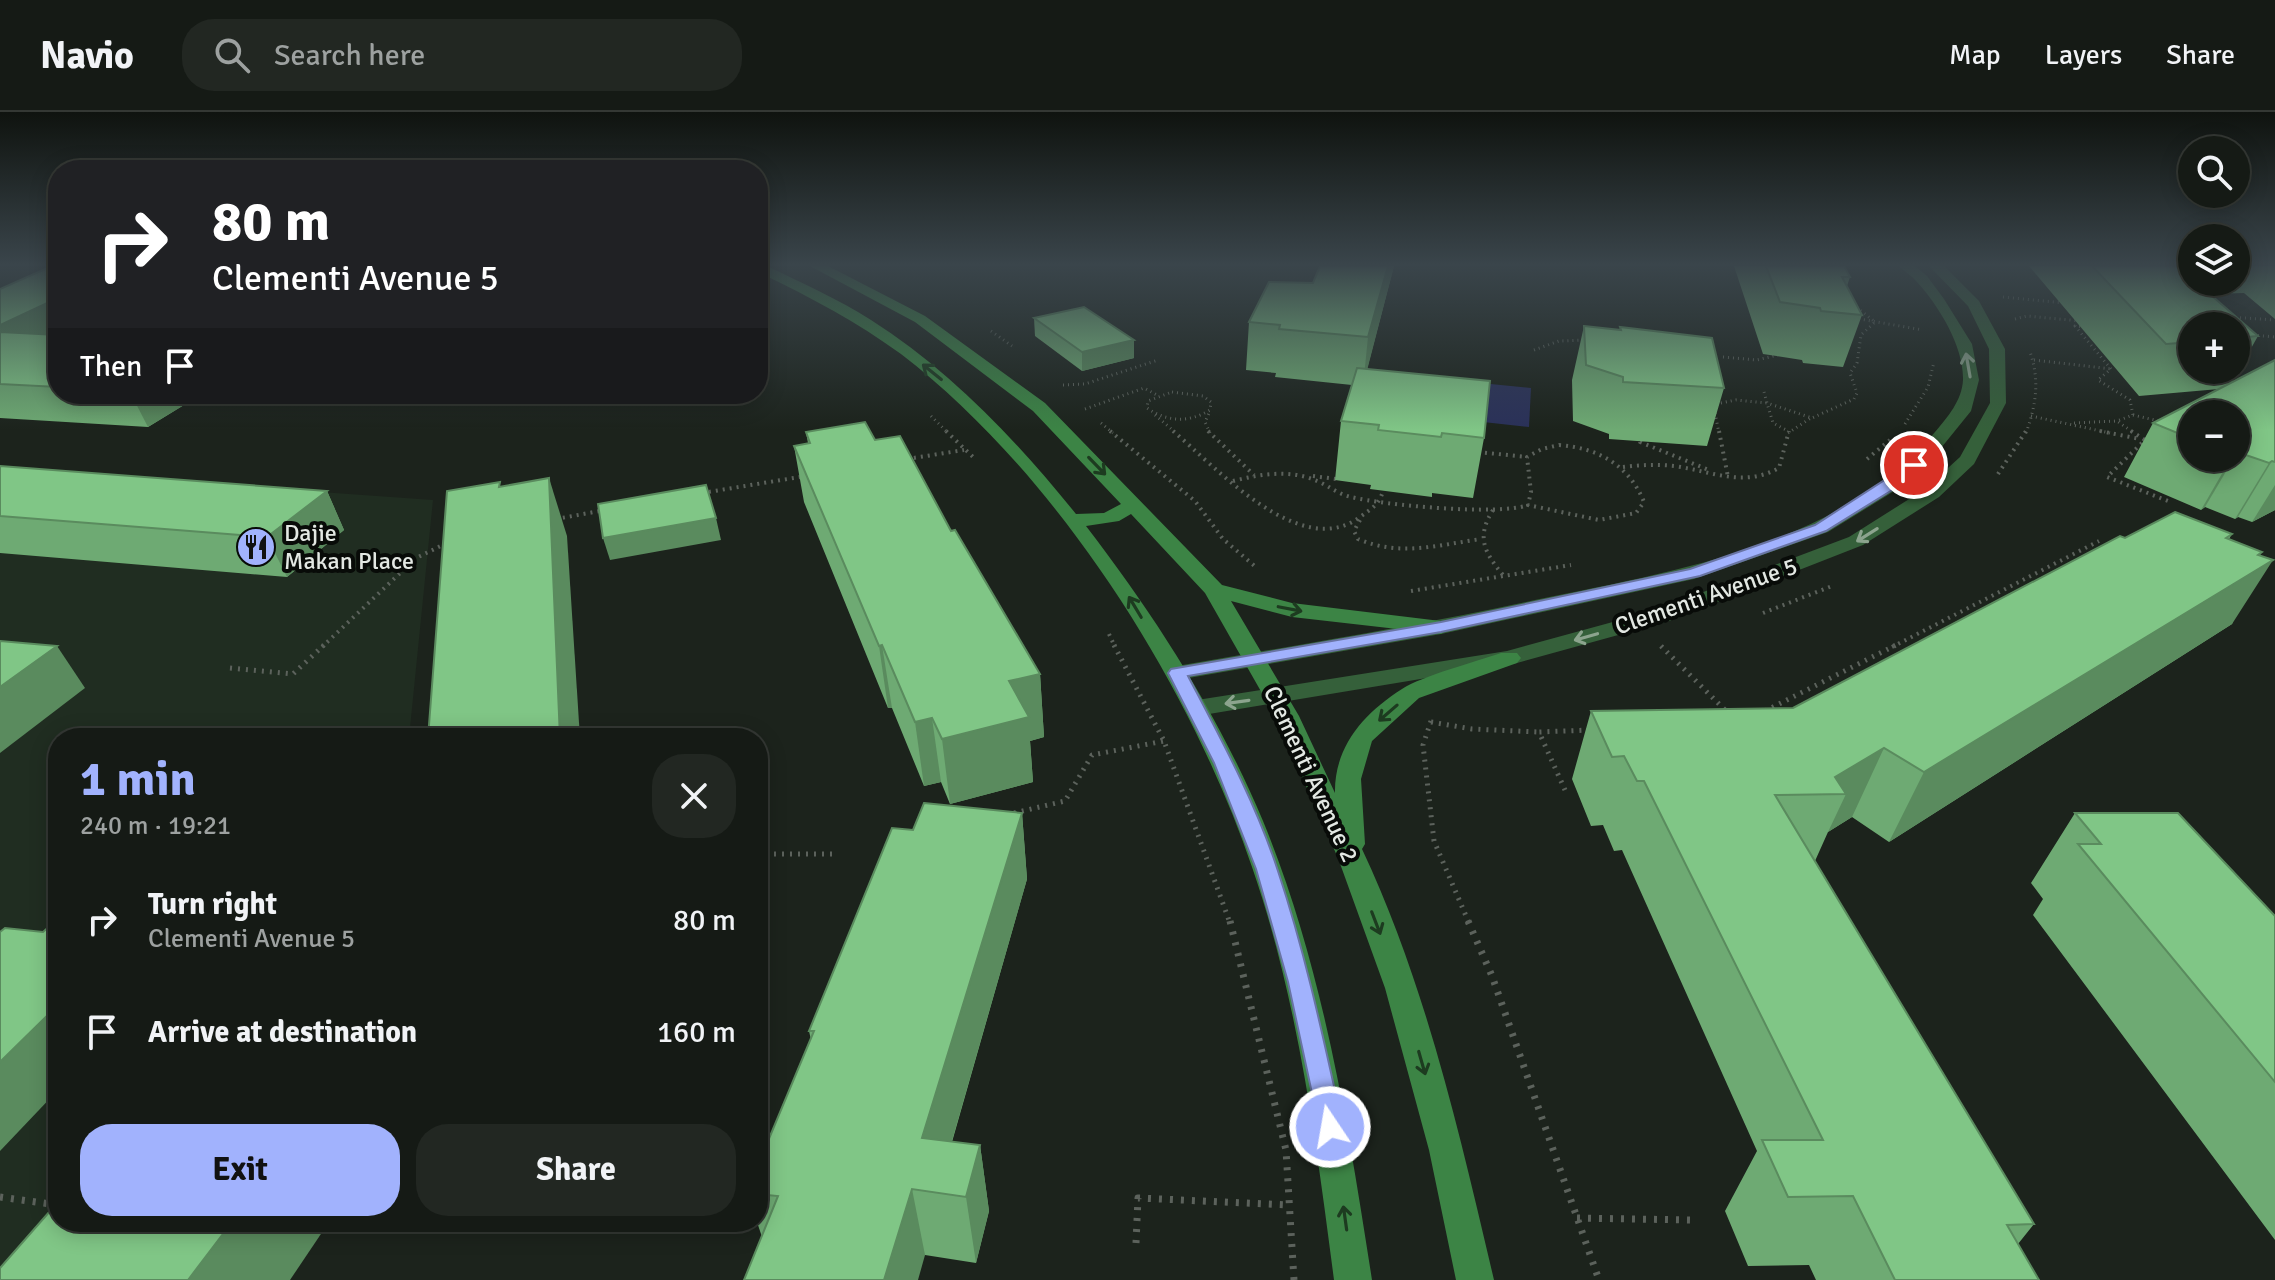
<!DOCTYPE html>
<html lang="en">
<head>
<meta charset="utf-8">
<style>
  body { margin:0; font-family:Signika,sans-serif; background:#222722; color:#f1f3f6; height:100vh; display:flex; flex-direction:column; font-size:30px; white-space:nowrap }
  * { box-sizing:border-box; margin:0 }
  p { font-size:26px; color:#9da1a0 }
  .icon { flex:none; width:44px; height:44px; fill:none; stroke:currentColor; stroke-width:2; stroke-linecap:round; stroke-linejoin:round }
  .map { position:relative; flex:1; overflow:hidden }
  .details { position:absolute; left:48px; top:616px; width:720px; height:504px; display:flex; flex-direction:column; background:#151a15; border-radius:32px; box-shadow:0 4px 20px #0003,0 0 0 2px #343834 }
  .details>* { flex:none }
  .banner { position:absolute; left:48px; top:48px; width:720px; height:244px; border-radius:32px; box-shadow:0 4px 20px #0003,0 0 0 2px #343834; background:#202124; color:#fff; overflow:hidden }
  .fabs { position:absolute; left:2178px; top:24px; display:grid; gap:16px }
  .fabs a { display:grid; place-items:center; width:72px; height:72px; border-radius:50%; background:#151a15; box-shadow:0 4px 20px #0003,0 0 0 2px #343834; font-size:40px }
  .pin { position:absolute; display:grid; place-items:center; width:68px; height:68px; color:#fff; margin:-34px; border:4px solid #fff; border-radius:50%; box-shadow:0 2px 8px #0007 }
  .me { position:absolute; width:88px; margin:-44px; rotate:348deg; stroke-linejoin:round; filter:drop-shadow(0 0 6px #0008) }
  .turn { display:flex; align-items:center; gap:28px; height:168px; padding:0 32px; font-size:36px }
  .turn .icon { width:104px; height:104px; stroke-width:2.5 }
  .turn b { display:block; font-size:56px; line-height:68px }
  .then { display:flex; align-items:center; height:76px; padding:0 32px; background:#0003; gap:16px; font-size:30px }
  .round { display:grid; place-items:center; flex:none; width:84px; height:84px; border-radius:32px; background:#222722 }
  .headline { display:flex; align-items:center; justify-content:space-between; height:136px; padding:0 32px }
  h1 { font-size:48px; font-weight:700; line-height:60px; color:#a1b2fd }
  .action { display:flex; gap:16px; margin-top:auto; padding:16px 32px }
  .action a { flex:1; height:92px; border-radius:32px; background:#a1b2fd; color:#111; font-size:32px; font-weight:700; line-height:92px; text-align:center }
  .action a+a { background:#222722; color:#f1f3f6 }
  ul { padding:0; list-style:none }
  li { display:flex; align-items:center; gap:24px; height:112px; padding:0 32px }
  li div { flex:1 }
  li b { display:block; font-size:30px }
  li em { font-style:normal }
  header { display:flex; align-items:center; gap:48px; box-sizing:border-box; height:112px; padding:0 40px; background:#151a15; border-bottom:2px solid #343834 }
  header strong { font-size:38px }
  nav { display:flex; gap:44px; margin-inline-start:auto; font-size:28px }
  .search { width:560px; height:72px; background:#222722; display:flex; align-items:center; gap:20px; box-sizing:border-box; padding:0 28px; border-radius:32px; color:#9da1a0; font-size:30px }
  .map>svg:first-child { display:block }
  .built { fill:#202d21 }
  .green { fill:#2a3159 }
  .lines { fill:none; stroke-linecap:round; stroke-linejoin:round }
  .path-far3 { stroke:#5c625c; stroke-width:3; stroke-dasharray:1 4; stroke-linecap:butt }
  .path-far2 { stroke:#5c625c; stroke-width:4; stroke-dasharray:2 5; stroke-linecap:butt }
  .path-far1 { stroke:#5c625c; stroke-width:5; stroke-dasharray:2 6; stroke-linecap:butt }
  .path { stroke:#5c625c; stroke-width:7; stroke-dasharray:3 8; stroke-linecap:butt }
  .street { fill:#35603a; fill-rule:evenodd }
  .secondary { fill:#3c8445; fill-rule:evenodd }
  .wall { fill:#6eaa73; fill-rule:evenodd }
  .shaded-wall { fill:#5a8b5e }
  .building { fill:#80c686; stroke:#5a8b5e; stroke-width:2 }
  .oneway { stroke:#8ca48e }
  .oneway2 { stroke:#1d3b20 }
  .route { fill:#a1b2fd; stroke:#6974a4; stroke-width:2 }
  .labels { text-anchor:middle; stroke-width:8; stroke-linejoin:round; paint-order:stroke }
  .poi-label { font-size:24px; fill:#e3e8e3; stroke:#080b08; text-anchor:start }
  .street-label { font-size:24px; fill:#e3e8e3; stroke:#080b08 }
</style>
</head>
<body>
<header>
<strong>Navio</strong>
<div class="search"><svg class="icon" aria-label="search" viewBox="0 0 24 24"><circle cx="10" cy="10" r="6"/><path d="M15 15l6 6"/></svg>Search here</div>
<nav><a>Map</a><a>Layers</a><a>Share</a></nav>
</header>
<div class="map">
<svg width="2275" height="1168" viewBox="0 0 2275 1168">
  <rect width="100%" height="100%" fill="#1c231c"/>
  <polygon class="built" points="0,357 433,388 409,626 58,626 58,1110 0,1168"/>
  <polygon class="green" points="1410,264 1531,276 1529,315 1402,301"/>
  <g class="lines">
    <g class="path-far3">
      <polyline points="2003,185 2065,191"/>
      <polyline points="2230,205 2275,208"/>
      <polyline points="1854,206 1923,218"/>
      <polyline points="2015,207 2027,204 2080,209"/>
      <polyline points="2085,215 2075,214 2111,257 2098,268 2130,288 2133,303 2117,309 2134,321"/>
      <polyline points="991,219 1012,234"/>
      <polyline points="2253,223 2275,225"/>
      <polyline points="1534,238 1559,229 1587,228"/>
      <polyline points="1723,245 1757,248 1778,243"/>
      <polyline points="2034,248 2112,257"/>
      <polyline points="1063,273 1085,272 1158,248"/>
      <path d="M 1172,280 L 1203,284 L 1211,290 L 1210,298 C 1189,311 1167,310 1147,296 L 1148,289 Z"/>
      <polyline points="1764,280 1767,291 1812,306 1854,287 1857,281 1850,261 1857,251 1861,223 1875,210 1855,194"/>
      <polyline points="1716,292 1736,288 1767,291 1773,311 1788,319"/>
      <polyline points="1085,297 1144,276 1157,283"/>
      <polyline points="1715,301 1719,321"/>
      <polyline points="1155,303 1176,321"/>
      <polyline points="2133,303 2163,310"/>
      <polyline points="931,304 948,321"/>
      <polyline points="2031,304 2110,321"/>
      <polyline points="1101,311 1113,321"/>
      <polyline points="2074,311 2117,309"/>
      <polyline points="1905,312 1928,275 1934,250"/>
      <polyline points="1210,321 1205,310 1210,299"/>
      <polyline points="1788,321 1811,306"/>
      <path d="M 2026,321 C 2036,293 2040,269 2030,240"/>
    </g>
    <g class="path-far2">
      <polyline points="946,319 973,345"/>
      <polyline points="1110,319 1195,389 1223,427 1257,456"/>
      <path d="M 1173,319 C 1215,354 1300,450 1360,405 C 1371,397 1379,393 1383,379"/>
      <polyline points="1208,319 1254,363"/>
      <polyline points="1719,319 1728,365"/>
      <polyline points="2100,319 2140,327"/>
      <polyline points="2131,319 2145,328 2107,365 2168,389"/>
      <polyline points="1639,323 1640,330 1709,358"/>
      <path d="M 1559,333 C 1598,336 1629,353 1644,390 L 1636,401 L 1599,408 L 1528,393 L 1531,380 L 1527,345 L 1542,337 Z"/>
      <polyline points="1478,340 1527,345"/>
      <polyline points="907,347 964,338"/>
      <polyline points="1867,347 1890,328"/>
      <path d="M 1623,355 C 1640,353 1657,352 1674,354 C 1711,359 1743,376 1779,356 L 1789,319"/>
      <polyline points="1998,362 2026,319"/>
      <polyline points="1313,364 1336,367"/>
      <path d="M 1233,369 C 1261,362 1290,357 1317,369 C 1329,374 1338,382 1351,385 C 1384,393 1498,404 1528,393"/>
      <polyline points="702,381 806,364"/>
      <path d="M 1493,398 C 1476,425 1484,440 1503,463"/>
      <polyline points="556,407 605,398"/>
      <path d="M 1360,408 L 1354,419 L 1358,427 C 1400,445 1438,433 1481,427"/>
      <polyline points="1411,479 1571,453"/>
      <polyline points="1763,501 1832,474"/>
      <polyline points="1109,522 1115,535"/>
      <polyline points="322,535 416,446 449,430"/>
      <polyline points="1892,535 2099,429"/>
    </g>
    <g class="path-far1">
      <polyline points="1114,533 1164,629 1230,811"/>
      <polyline points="1661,534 1728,601"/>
      <polyline points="230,556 293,562 324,533"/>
      <polyline points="1765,599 1896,533"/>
      <polyline points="1431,609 1423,633 1434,729 1469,811"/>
      <polyline points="1431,610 1472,617 1539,620"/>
      <polyline points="1565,678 1539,620 1590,618"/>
      <polyline points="1014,701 1065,689 1092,643 1164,629"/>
      <polyline points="758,742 837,742"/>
    </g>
    <g class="path">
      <polyline points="1230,809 1286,1038 1294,1168"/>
      <polyline points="1468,809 1492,864 1599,1168"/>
      <polyline points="0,1085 58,1093"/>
      <polyline points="1577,1106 1692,1108"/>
      <polyline points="1136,1131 1138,1086 1289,1093"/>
    </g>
    <g class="street">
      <path d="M 1899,154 L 1915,154 L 1927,164 L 1944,187 L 1972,232 L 1979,268 L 1971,299 L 1937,341 L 1904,373 L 1828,420 L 1694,467 L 1441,522 L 1177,568 L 1169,566 L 1165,561 L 1169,556 L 1177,554 C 1297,533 1416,514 1535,488 C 1671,460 1842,433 1935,320 C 1948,305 1962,288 1963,268 C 1964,235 1939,194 1917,170 C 1912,164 1905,160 1899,154 Z"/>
      <polygon points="1929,154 1944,154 1979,189 2005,237 2006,291 1974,352 1939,385 1863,433 1669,509 1517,551 1197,604 1188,601 1185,596 1188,591 1197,588 1507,539 1653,499 1849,425 1925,377 1960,345 1990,291 1989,237 1968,194"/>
    </g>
    <path class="secondary" d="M 758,154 L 767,154 C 802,171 838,187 871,208 C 951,259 1016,328 1076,402 L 1104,401 L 1121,392 L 1033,299 L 915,210 L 810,154 L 828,154 L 925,204 L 1045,291 L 1222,473 L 1292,491 L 1449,510 L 1452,515 L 1441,522 L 1292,505 L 1231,489 L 1299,604 L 1335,681 C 1334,635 1364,601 1402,577 C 1422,564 1475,550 1501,541 L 1517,541 L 1521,546 L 1517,551 L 1419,586 L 1372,629 L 1361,667 L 1365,732 L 1362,737 C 1426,873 1460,1023 1494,1168 L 1456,1168 L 1429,1038 L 1385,876 L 1338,746 L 1275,604 L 1205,481 L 1131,402 L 1119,409 L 1086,414 C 1156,505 1218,602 1263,709 C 1323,855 1348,1013 1372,1168 L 1334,1168 C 1316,1029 1298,888 1252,755 C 1189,570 1057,362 901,242 C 856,209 808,184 758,160 Z"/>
  </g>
  <g class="wall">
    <polygon points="58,154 58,282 202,282 148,315 0,306 0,177"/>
    <polygon points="1394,154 1367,257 1484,326 1473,386 1432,381 1432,385 1370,377 1371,373 1335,368 1341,309 1352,273 1275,265 1276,261 1246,258 1249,210 1313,171"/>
    <polygon points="1734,154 1844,154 1850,165 1847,174 1862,203 1843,255 1803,251 1802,248 1763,242"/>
    <path d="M 2029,154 L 2192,154 L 2192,170 L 2236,170 L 2236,154 L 2275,154 L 2275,207 L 2244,181 L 2210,182 L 2258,224 L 2232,270 L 2275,248 L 2275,398 L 2252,410 L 2238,405 L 2235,407 L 2205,395 L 2201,398 L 2124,365 L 2153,311 L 2219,277 L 2139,284 ZM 2192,214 L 2236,214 L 2236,258 L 2192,258 ZM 2192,302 L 2236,302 L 2236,346 L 2192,346 Z"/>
    <polygon points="1034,206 1134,228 1134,246 1082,259 1035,224"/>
    <polygon points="1584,214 1620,218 1620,215 1724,276 1707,334 1609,327 1609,322 1573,309 1572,268"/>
    <polygon points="806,320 875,328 951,419 1040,562 1044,625 1030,629 1033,670 950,692 941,670 924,674 892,596 888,596 804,390 794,334 808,331"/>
    <polygon points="0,354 327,379 344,418 287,465 0,441"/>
    <polygon points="2232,422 2229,427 2260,443 2232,512 1889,730 1852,705 1828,720 1815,749 2034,1112 2018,1132 2039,1168 1816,1168 1809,1153 1748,1154 1725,1099 1757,1039 1622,738 1614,739 1603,713 1591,714 1572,667 1591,599 1793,596 2125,426"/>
    <polygon points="1022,701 1027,767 952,1030 980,1033 989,1099 976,1151 925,1143 762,1125 757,1110 758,1110 758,1053 811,928 809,919 913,718"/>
    <polygon points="2075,701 2275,804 2275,1128 2033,803 2043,787 2031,771"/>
  </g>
  <g class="shaded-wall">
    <polygon points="1388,154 1394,154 1363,274 1368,225"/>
    <polygon points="58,186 58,227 0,240 0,213"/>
    <polygon points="1134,228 1134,246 1082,259 1082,240"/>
    <polygon points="131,282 202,282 148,315"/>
    <polygon points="2231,346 2234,346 2205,395 2201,398"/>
    <polygon points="2272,349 2238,405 2235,407 2269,351"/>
    <polygon points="549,366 567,424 580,626 560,626"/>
    <polygon points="2275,373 2275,398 2252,410"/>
    <polygon points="327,379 344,418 287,465 267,425"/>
    <polygon points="716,406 721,428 610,448 603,426"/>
    <polygon points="2262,440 2247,464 2273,448 2232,512 1889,730 1924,660"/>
    <polygon points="882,533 892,596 888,596 879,534"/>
    <polygon points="57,534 85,576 0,641 0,575"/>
    <polygon points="1040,562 1044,625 1030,629 1033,670 950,692 942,627 1009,569"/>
    <polygon points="932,606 941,670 924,674 915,610"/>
    <polygon points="1884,636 1852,705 1828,720 1846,682 1835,665"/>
    <polygon points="1022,701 1027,767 937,1081 922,1026"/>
    <polygon points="58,893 58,978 0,1039 0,950"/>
    <polygon points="980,1033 989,1099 976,1151 966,1085"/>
    <polygon points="912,1077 925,1143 918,1168 884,1168"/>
    <polygon points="232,1110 329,1110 290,1168 188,1168"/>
  </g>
  <g class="building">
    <polygon points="52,154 58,154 58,186 0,213 0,177"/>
    <polygon points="1320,154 1388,154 1368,225 1279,217 1280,213 1249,210 1269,170 1313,171"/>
    <polygon points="1766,154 1844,154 1850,165 1842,165 1862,203 1821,199 1820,196 1780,190"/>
    <polygon points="2092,154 2178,154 2192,166 2192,170 2196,170 2258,224 2236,226 2236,214 2192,214 2192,230 2166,232"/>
    <polygon points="1084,195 1134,228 1082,240 1034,206"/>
    <polygon points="1584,214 1621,218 1620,215 1712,226 1724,276 1623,270 1623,265 1586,253"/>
    <polygon points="0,220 58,223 58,275 0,272"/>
    <polygon points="2275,248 2275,350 2272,349 2269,351 2237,340 2236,341 2236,302 2192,302 2192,327 2153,311"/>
    <polygon points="1357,256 1490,269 1484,326 1442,321 1441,325 1378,318 1379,313 1341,309"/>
    <polygon points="865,310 875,328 900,324 951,419 955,418 1040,562 1009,569 1029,605 942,627 932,606 915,610 882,533 879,534 794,334 810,331 806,320"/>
    <polygon points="0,354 327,379 267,425 0,404"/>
    <polygon points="549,366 560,626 428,626 447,379 500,370 499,375"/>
    <polygon points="706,373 716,406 603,426 598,392"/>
    <polygon points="2175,400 2232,422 2226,426 2262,440 2258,443 2273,448 1924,660 1884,636 1835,665 1846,682 1775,683 2034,1112 2007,1113 2039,1168 1895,1168 1853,1084 1788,1085 1762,1028 1823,1028 1644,669 1637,669 1624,644 1612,645 1591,599 1793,596 2120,424 2125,426"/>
    <polygon points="0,529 57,534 0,575"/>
    <polygon points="924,691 1022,701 922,1026 980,1033 966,1085 912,1077 884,1168 744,1168 778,1084 758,1082 758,1053 814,919 809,919 892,716 913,718"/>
    <polygon points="2075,701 2178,701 2275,804 2275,970 2078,732 2101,732"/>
    <polygon points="53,811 58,812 58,893 0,950 0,820 5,816 43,820"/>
    <polygon points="58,1090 58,1110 232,1110 188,1168 0,1168 0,1156"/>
  </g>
  <defs><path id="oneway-shaft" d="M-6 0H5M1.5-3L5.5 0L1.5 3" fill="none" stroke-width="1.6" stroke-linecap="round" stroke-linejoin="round" transform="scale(2)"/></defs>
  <g class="oneway">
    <use href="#oneway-shaft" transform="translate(1968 253) rotate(-100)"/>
    <use href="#oneway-shaft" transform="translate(1867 423) rotate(148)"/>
    <use href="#oneway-shaft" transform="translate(1586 525) rotate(164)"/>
    <use href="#oneway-shaft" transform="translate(1237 590) rotate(172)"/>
  </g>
  <g class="oneway2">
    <use href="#oneway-shaft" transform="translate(932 260) rotate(-141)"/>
    <use href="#oneway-shaft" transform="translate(1097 354) rotate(46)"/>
    <use href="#oneway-shaft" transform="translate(1135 495) rotate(-121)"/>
    <use href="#oneway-shaft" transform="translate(1290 497) rotate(11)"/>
    <use href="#oneway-shaft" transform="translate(1388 601) rotate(139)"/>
    <use href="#oneway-shaft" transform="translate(1376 811) rotate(69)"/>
    <use href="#oneway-shaft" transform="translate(1422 951) rotate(74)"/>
    <use href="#oneway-shaft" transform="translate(1345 1106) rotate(-98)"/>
  </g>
  <linearGradient id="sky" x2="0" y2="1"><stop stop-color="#0f130f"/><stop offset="0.48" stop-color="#3a454b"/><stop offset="1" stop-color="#3a454b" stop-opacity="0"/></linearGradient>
  <rect width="2275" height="318" fill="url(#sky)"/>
  <path class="route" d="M 1914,349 L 1921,353 L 1902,372 L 1826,419 L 1700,464 L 1441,520 L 1188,564 C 1221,627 1256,691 1278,759 C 1306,843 1324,929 1343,1015 L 1339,1023 L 1330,1027 L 1321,1023 L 1288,870 L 1256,757 L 1214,651 L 1168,561 L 1171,557 L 1441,510 L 1690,457 L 1815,413 Z"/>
  <defs>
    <symbol id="restaurant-disc" viewBox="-11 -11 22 22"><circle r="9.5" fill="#a1b2fd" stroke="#080b08"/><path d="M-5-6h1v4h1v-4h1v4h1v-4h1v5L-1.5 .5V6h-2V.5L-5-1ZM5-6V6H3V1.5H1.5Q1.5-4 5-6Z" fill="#111"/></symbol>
  </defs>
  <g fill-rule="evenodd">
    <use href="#restaurant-disc" x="234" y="413" width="44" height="44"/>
  </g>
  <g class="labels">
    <g class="poi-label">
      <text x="284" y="429">Dajie<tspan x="284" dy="28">Makan Place</tspan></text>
    </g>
    <g class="street-label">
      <text transform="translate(1706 484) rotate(-19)" y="8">Clementi Avenue 5</text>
      <text transform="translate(1311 662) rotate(65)" y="8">Clementi Avenue 2</text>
    </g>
  </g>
</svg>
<div class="fabs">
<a><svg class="icon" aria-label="search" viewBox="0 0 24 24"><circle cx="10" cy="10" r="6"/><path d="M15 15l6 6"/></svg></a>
<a><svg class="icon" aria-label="layers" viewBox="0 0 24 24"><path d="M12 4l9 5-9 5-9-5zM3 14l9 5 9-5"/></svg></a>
<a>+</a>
<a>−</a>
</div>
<div class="pin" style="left:1914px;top:353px;background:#d93025"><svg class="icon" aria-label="arrive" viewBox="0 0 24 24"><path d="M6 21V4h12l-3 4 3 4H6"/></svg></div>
<svg class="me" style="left:1330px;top:1015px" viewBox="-20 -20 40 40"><circle r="17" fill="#a1b2fd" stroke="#fff" stroke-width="3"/><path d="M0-11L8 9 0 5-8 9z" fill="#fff"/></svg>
<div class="banner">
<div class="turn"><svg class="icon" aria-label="right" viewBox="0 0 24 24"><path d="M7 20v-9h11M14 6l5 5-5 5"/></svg><div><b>80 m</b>Clementi Avenue 5</div></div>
<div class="then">Then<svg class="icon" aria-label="arrive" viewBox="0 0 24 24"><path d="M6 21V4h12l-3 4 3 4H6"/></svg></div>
</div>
<section class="details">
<div class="headline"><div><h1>1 min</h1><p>240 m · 19:21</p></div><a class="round"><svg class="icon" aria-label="close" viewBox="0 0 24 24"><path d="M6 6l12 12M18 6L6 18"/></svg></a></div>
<ul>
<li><svg class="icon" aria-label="right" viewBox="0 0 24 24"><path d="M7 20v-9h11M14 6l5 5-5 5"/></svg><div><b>Turn right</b><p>Clementi Avenue 5</p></div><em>80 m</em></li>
<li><svg class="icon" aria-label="arrive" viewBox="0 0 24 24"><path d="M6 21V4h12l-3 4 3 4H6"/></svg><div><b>Arrive at destination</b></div><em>160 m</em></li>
</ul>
<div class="action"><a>Exit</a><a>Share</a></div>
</section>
</div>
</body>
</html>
